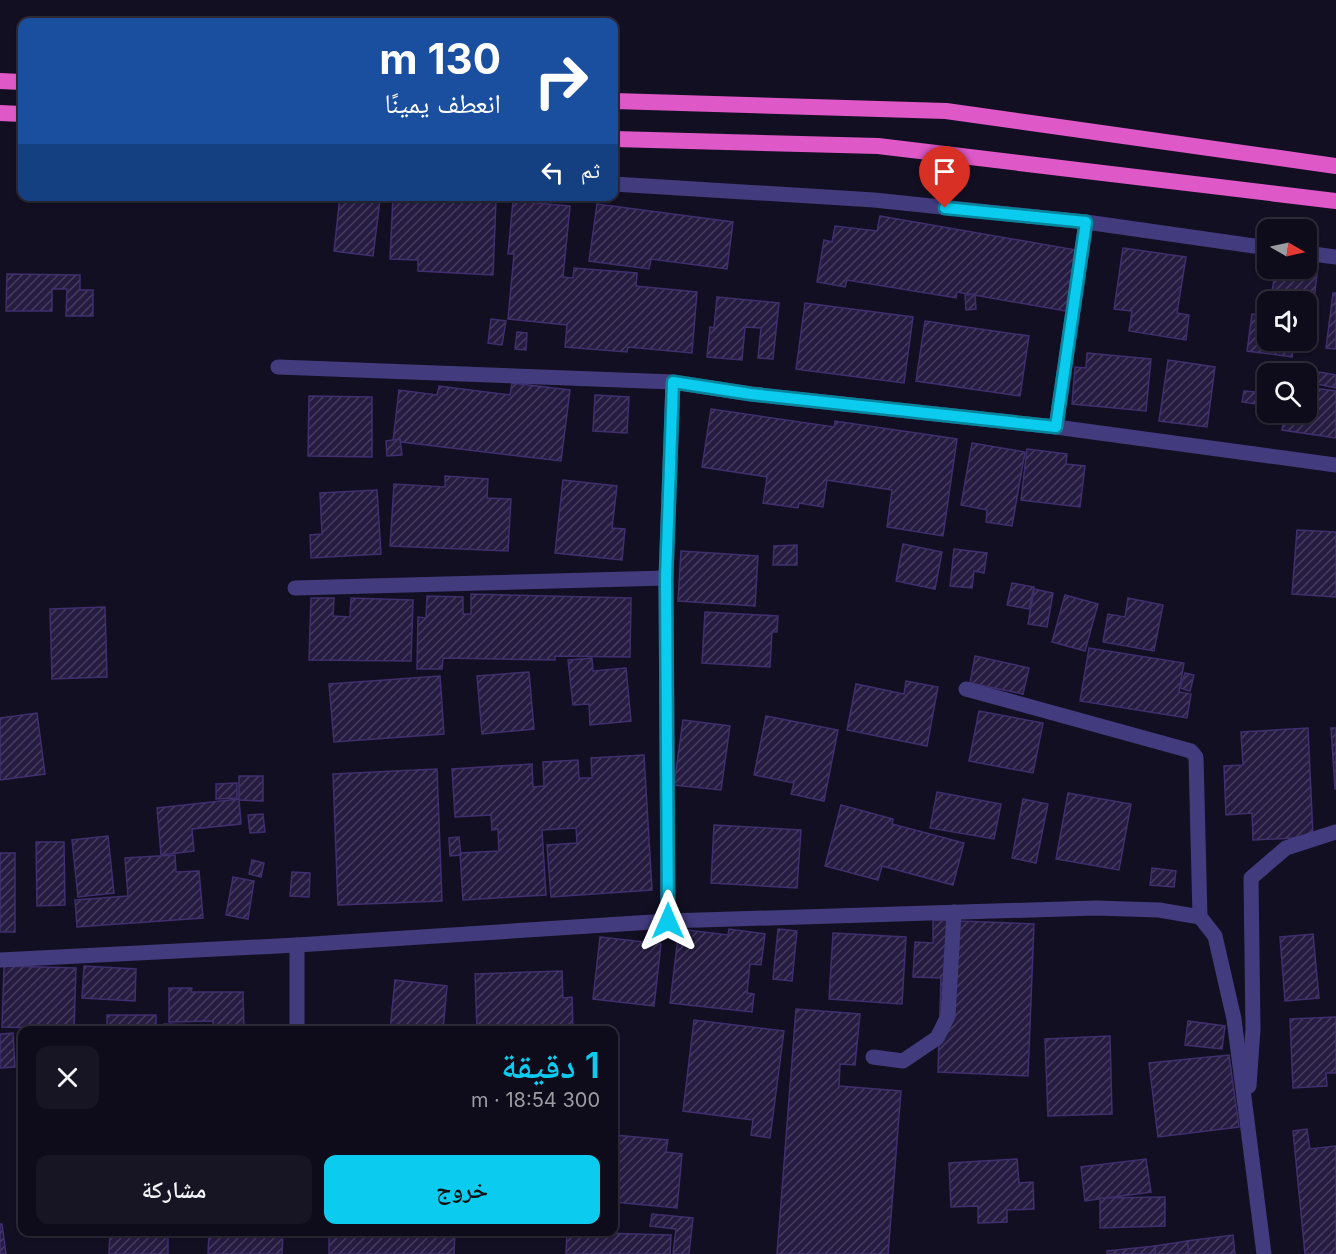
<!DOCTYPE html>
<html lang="ar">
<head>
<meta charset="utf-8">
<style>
  body { margin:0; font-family:Inter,"Noto Naskh Arabic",sans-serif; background:#171423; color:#f1f3f6; direction:rtl; height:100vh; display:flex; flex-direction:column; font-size:22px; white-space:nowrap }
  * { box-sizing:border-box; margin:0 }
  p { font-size:20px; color:#9b9ba2 }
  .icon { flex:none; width:33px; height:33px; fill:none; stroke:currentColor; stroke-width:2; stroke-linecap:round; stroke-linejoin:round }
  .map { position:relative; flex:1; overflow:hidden; direction:ltr }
  .drawer { position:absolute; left:18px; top:1026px; width:600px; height:210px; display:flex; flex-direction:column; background:#0e0b1a; border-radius:12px; box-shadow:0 2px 4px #0004,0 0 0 2px #2e2b39; direction:rtl }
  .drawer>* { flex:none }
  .banner { position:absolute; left:18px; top:18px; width:600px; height:183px; border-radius:12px; box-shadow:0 2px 4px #0004,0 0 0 2px #2e2b39; direction:rtl; background:#1a4fa0; color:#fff; overflow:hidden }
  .needle { width:39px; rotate:99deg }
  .fabs { position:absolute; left:1257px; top:219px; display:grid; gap:12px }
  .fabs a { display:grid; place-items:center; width:60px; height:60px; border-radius:12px; background:#0e0b1a; box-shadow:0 2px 4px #0004,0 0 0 2px #2e2b39; font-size:30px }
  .pin { position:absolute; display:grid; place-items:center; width:51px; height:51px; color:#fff; margin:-62px -26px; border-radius:50% 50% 50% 0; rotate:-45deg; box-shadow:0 0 6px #0007 }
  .pin .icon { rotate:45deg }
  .me { position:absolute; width:66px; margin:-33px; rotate:0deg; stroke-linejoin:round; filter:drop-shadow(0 0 4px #0008) }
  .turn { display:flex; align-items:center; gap:21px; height:126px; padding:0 18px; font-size:27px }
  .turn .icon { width:78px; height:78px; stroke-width:2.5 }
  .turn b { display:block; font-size:42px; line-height:51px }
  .then { display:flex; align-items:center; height:57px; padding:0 18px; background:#0003; gap:12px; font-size:22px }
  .round { display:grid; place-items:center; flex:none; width:63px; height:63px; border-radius:12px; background:#171423 }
  .headline { display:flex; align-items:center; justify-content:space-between; height:102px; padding:0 18px }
  h1 { font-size:36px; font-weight:600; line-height:45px; color:#0bccef }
  .cta { display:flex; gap:12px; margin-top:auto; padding:12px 18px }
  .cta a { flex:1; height:69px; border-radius:12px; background:#0bccef; color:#111; font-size:24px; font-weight:600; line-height:69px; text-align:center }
  .cta a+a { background:#171423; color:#f1f3f6 }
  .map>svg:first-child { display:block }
  .building { fill:url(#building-hatch); stroke:#3f2f6d; stroke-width:1.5 }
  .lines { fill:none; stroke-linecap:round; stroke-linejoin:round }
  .service { stroke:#423c7f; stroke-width:15 }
  .minor { stroke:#423c7f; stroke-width:15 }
  .trunk { stroke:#df58c8; stroke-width:16 }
  .route-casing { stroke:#07859b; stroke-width:15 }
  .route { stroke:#0bccef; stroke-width:10 }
</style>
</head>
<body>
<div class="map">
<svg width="1336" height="1254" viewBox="0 0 1336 1254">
  <defs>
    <pattern id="building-hatch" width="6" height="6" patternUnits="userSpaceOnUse" patternTransform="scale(1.5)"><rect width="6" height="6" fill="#261c42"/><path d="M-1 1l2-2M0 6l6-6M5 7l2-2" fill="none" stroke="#453c5e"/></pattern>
  </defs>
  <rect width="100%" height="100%" fill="#130f22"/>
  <g class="building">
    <polygon points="340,196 380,200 373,256 334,251"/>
    <polygon points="393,196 496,200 493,275 418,271 418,260 390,259"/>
    <polygon points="513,201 570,206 563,277 573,278 574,268 637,273 636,286 697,292 692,353 628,347 627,352 565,347 567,325 508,319 514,254 508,254"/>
    <polygon points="597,204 733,222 727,269 651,259 649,269 589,261"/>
    <polygon points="880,216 1082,251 1071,312 957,292 956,298 847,280 845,287 817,282 824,240 832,242 835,226 877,231"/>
    <polygon points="1123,248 1186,257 1177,313 1189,315 1186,340 1129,331 1132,311 1114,309"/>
    <polygon points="1275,269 1317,274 1308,352 1293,350 1292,357 1247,351 1252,314 1268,316 1268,340 1306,340 1306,302 1271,302"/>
    <polygon points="7,274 80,275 80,290 93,290 93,316 66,316 67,289 52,289 52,311 6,311"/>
    <polygon points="1333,293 1336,293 1336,349 1326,348"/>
    <polygon points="975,294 976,309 966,310 965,295"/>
    <polygon points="717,297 779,303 773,359 758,358 761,328 745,327 742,360 707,357 710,327 714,328"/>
    <polygon points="805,303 913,317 904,383 796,369"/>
    <polygon points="491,319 506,321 502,345 488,343"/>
    <polygon points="925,321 1029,336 1020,396 916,381"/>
    <polygon points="517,332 527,333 526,350 515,349"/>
    <polygon points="1087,353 1151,359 1146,411 1072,404 1075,367 1086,368"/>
    <polygon points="1168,360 1215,367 1207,427 1159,421"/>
    <polygon points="1260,365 1305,372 1304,374 1268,374 1268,406 1242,402 1244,391 1256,392"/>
    <polygon points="1319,372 1336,375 1336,388 1317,384"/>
    <polygon points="512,383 570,390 561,461 393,441 399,390 437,395 439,386 510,395"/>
    <polygon points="1306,387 1336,391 1336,438 1282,430 1285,412 1306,412"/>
    <polygon points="595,395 629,397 627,433 593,431"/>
    <polygon points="309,396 372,397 372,457 308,456"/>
    <polygon points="711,409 834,427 835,421 957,439 943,536 887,527 892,490 827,480 823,507 799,503 798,508 763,503 767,477 702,467"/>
    <polygon points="400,439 402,455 387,456 386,441"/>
    <polygon points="972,443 1025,452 1012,526 986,522 987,510 961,505"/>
    <polygon points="1027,449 1067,454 1066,464 1085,466 1080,507 1021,500"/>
    <polygon points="445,476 488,479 487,498 511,499 508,551 390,546 394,484 445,487"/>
    <polygon points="563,480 617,486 612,528 625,529 622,560 555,553"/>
    <polygon points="377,490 381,554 311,558 310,535 322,534 320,493"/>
    <polygon points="1297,530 1336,532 1336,597 1292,594"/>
    <polygon points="903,544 942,552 935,589 896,581"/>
    <polygon points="797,545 797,565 773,565 774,546"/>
    <polygon points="954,549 987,553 984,573 974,571 972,588 950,586"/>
    <polygon points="681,551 758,556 755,606 678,601"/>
    <polygon points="1012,583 1034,587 1029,609 1007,605"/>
    <polygon points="1034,589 1053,593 1047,627 1028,624"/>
    <polygon points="471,594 631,598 630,657 555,656 555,660 443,658 442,669 417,669 418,617 426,618 427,596 463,597 463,614 471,614"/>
    <polygon points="1065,595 1098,604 1085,651 1052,642"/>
    <polygon points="311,598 334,598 333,616 350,617 351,598 413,600 411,661 309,660"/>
    <polygon points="1128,598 1163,605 1154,651 1103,642 1108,614 1125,617"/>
    <polygon points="105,607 107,677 52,679 50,609"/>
    <polygon points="705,612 778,616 777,632 772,632 770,667 702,663"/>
    <polygon points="1089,648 1184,663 1179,692 1191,694 1187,718 1080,701"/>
    <polygon points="975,656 1029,668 1023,694 970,683"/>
    <polygon points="592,658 593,671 626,668 631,721 590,725 589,704 573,705 568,660"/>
    <polygon points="529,672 534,729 482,734 477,676"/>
    <polygon points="1185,673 1194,675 1190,691 1180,688"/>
    <polygon points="440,676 444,734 334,742 329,684"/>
    <polygon points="906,681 938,687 927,746 847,730 856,684 904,694"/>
    <polygon points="979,711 1043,723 1033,773 969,761"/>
    <polygon points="37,713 45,774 0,780 0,718"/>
    <polygon points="766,716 838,730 824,801 791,794 794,783 754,775"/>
    <polygon points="683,720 730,726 721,790 674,785"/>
    <polygon points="1308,728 1313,837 1253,840 1252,813 1226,815 1224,766 1243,765 1241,732"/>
    <polygon points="1331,728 1336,728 1336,789 1335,789"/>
    <polygon points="644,755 652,890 551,897 547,845 577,843 576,828 542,830 546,895 463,900 460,853 499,851 498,829 492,830 491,815 455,817 452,769 532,764 533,787 544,786 543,762 578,760 579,778 592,778 591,758"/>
    <polygon points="437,769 442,901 338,905 333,774"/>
    <polygon points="239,776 263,776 263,801 239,800"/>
    <polygon points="237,783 237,798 216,799 216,784"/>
    <polygon points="937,792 1001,804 994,839 930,828"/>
    <polygon points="1068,793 1131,804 1119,870 1056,859"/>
    <polygon points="239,799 241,824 192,829 194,851 161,855 157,808"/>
    <polygon points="1023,799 1048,804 1036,863 1012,858"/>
    <polygon points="841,805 893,819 892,824 964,843 953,885 882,866 878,880 825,866"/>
    <polygon points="263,814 265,832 250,833 248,815"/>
    <polygon points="714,825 801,830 797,888 711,883"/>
    <polygon points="108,836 114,893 78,897 72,840"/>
    <polygon points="459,837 461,855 450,856 449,838"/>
    <polygon points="36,842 64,842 65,905 37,906"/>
    <rect x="0" y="853" width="15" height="79"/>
    <polygon points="175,855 176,872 199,871 203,918 77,927 75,900 128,896 125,858"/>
    <polygon points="252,860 264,863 261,877 249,874"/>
    <polygon points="1152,868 1176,871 1174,887 1150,885"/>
    <polygon points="292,872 310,873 309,897 290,896"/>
    <polygon points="233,877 254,881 248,919 226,915"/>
    <polygon points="933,920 1034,924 1028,1076 938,1072 941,978 913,977 915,942 933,943"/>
    <polygon points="679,929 728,935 729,929 765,934 761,965 750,964 747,993 754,994 752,1012 670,1003"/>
    <polygon points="778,929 797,931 792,981 773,979"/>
    <polygon points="833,933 906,937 902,1004 829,999"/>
    <polygon points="1313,934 1319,998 1285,1001 1280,937"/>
    <polygon points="600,937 661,944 654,1006 593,999"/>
    <polygon points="4,966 76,968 74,1029 2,1027"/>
    <polygon points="84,966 136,969 135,1001 82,998"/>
    <polygon points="562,971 563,998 572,997 573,1028 477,1030 475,974"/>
    <polygon points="395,980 447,986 443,1030 390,1030"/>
    <polygon points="169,988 192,988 191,992 243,992 244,1030 213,1030 213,1021 169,1022"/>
    <polygon points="796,1009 860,1014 855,1065 840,1064 839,1086 901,1091 888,1254 777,1254"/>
    <rect x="107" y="1015" width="49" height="15"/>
    <polygon points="1336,1017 1336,1073 1326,1073 1327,1086 1293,1088 1290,1019"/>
    <polygon points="694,1020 784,1031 770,1138 751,1135 753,1120 683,1111"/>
    <polygon points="1188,1021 1225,1026 1222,1049 1185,1045"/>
    <polygon points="164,1024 199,1025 199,1030 164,1030"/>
    <polygon points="13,1033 15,1067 0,1068 0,1034"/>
    <polygon points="1110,1036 1112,1114 1048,1116 1045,1039"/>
    <polygon points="1229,1055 1239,1127 1158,1137 1149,1063"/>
    <polygon points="1307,1129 1310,1149 1336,1146 1336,1254 1305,1254 1293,1131"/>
    <polygon points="614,1135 668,1140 666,1152 682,1154 677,1208 614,1202"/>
    <polygon points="1017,1159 1019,1183 1033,1182 1034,1209 1007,1210 1007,1222 978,1223 978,1206 951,1207 949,1163"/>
    <polygon points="1146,1159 1151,1192 1085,1201 1081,1167"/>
    <polygon points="1165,1197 1165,1226 1100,1228 1100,1198"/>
    <polygon points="652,1214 693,1218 689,1254 673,1254 676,1229 650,1226"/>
    <polygon points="0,1224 2,1224 6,1254 0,1254"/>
    <polygon points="110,1232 168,1232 168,1254 109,1254"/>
    <polygon points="209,1232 283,1232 282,1254 208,1254"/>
    <polygon points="329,1232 455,1232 454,1254 329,1254"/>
    <polygon points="567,1232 671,1235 670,1254 566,1254"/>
    <polygon points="1233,1235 1235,1254 1189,1254 1187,1241"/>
    <polygon points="1187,1241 1189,1254 1155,1254 1155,1246"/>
    <polygon points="1155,1246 1155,1254 1107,1254 1107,1251"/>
  </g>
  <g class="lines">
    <polyline class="service" points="873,1057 903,1061 937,1038 948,1016 954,912"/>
    <g class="minor">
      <polyline points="614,184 874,200 1086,222 1268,248"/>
      <polyline points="1306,253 1336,257"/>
      <polyline points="278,367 673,382 751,394 1056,427 1336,465"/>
      <polyline points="1056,427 1086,222"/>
      <polyline points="295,588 666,578"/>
      <polyline points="966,689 1191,751 1196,757 1200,917 1215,936 1234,1019 1264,1254"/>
      <polyline points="668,921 666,578 673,382"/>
      <polyline points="0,960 297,945 668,921 1095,908 1159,910 1200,917"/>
      <polyline points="297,1030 297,945"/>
      <polyline points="1249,1086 1253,1029 1251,878 1286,848 1336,832"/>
    </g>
    <g class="trunk">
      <polyline points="0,81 22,82"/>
      <polyline points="614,101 946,111 1336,166"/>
      <polyline points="0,113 22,114"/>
      <polyline points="614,139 878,146 1336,201"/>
    </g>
  </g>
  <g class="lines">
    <defs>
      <polyline id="route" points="668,921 666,578 673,382 751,394 1056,427 1086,222 945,208"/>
    </defs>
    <use href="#route" class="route-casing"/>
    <use href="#route" class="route"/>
  </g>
</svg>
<div class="fabs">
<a><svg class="needle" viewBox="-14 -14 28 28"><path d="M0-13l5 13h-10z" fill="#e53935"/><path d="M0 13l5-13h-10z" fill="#9b9ba2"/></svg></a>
<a><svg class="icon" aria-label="sound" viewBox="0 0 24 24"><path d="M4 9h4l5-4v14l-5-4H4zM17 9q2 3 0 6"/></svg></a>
<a><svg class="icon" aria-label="search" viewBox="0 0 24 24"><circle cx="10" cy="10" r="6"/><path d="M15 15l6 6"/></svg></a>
</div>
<div class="pin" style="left:945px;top:208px;background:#d93025"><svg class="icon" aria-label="arrive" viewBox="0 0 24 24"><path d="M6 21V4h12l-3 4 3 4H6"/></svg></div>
<svg class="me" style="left:668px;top:921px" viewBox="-20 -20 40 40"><path d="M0-17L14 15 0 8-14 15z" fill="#0bccef" stroke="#fff" stroke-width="4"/></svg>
<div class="banner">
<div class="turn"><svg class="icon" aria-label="right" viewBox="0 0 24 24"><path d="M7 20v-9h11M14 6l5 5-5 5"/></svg><div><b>130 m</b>انعطف يمينًا</div></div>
<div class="then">ثم<svg class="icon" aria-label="left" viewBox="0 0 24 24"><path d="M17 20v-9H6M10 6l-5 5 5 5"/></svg></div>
</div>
<section class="drawer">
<div class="headline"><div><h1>1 دقيقة</h1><p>300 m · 18:54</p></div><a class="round"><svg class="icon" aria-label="close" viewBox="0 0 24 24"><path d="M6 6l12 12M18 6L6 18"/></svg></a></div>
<div class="cta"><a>خروج</a><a>مشاركة</a></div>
</section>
</div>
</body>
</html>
